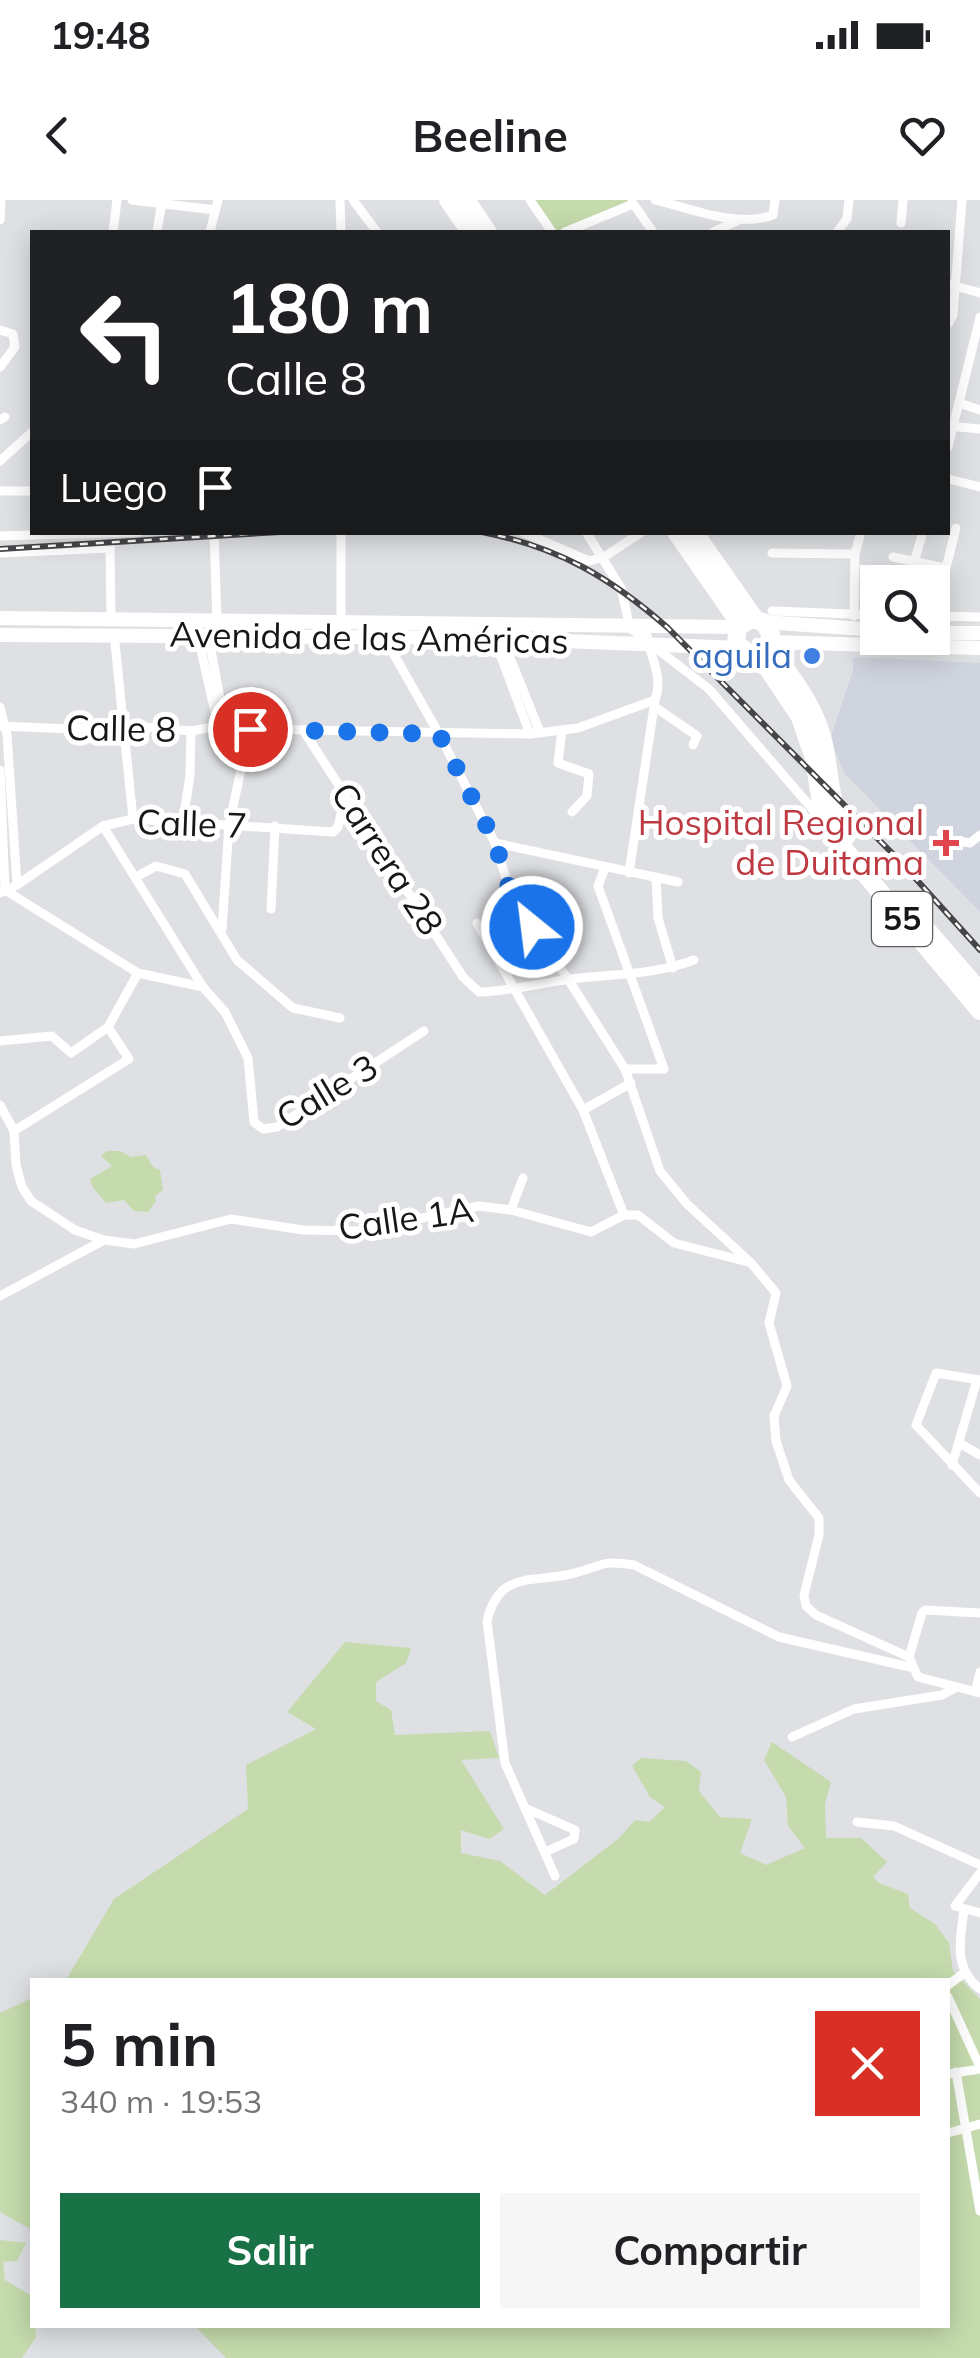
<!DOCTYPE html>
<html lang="es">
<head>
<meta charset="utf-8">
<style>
  body { margin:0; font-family:Mulish,sans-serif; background:#f6f6f6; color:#202124; height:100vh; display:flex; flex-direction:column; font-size:38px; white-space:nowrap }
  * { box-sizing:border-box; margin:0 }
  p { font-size:32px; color:#757577 }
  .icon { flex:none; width:55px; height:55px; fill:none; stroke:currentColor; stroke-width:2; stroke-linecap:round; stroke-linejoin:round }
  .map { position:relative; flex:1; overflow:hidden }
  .side { position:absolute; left:30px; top:1778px; width:920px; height:350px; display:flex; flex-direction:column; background:#fff; border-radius:0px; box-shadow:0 5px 25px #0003 }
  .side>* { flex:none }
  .top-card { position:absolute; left:30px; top:30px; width:920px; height:305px; border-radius:0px; box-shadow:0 5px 25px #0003; background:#202124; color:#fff; overflow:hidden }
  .buttons { position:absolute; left:860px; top:365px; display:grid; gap:20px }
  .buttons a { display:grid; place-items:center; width:90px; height:90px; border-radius:0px; background:#fff; box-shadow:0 5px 25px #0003; font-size:50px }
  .pin { position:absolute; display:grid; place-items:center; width:85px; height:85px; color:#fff; margin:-42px; border:5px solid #fff; border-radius:50%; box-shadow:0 2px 10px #0007 }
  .me { position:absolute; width:110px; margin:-55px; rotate:331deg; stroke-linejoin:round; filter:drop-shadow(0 0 8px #0008) }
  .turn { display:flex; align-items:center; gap:35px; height:210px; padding:0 30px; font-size:45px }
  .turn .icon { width:130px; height:130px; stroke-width:2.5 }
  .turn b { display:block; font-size:70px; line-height:85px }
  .then { display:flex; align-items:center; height:95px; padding:0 30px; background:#0003; gap:20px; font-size:38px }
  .round { display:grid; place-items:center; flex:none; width:105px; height:105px; border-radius:0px; background:#f6f6f6 }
  .headline { display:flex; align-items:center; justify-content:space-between; height:170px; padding:0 30px }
  h1 { font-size:60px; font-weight:700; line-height:75px }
  .cta { display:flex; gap:20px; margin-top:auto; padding:20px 30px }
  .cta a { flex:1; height:115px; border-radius:0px; background:#187246; color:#fff; font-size:40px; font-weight:700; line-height:115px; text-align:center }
  .cta a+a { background:#f6f6f6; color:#202124 }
  .status { display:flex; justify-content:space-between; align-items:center; height:70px; padding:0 50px; background:#fff; direction:ltr }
  .status svg { height:28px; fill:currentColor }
  header { display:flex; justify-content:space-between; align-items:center; height:130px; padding:0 30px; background:#fff; font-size:45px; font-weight:700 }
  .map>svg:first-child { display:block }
  .built { fill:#d0d4de }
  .green { fill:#c5dbad }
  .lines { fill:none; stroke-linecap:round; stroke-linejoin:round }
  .street { stroke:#fff; stroke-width:9 }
  .secondary { stroke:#fff; stroke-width:14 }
  .highway { stroke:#fff; stroke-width:18 }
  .rail-casing { stroke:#454648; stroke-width:6 }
  .rail { stroke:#fff; stroke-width:2.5; stroke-dasharray:8; stroke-linecap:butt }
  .route { stroke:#1a73e8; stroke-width:18; stroke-dasharray:0 32.4 }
  .shop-dot { fill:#3f7fe0; stroke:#fff; stroke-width:4 }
  .health-dot { fill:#e0444e; stroke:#fff; stroke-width:4 }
  .labels { text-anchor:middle; stroke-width:10; stroke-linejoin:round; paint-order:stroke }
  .shield { fill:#fff; stroke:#5c5d5d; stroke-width:2.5 }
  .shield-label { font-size:32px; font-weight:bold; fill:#161718 }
  .street-label { font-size:35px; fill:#161718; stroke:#fff }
  .shop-label { font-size:35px; fill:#366cbe; stroke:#fff; text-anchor:end }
  .health-label { font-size:35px; fill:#be3a42; stroke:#fff; text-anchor:end }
</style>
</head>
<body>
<div class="status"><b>19:48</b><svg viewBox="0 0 49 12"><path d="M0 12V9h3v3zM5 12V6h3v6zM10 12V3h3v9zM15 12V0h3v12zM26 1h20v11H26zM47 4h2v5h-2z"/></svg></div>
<header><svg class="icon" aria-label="back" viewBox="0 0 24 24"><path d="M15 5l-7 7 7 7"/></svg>Beeline<svg class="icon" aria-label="heart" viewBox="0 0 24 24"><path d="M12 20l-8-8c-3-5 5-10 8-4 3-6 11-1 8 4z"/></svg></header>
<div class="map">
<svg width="980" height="2158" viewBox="0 0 980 2158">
  <rect width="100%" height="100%" fill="#dee0e3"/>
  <polygon class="built" points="853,457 980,463 980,712 845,574 830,539 853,470"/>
  <g class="green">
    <polygon points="532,0 628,0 629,2 554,32"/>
    <polygon points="107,951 120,951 131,957 146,955 153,967 160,970 163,990 155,996 156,1001 148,1012 134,1011 124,1000 106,1003 93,988 90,979 112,966 101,956"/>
    <polygon points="345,1442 411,1448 406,1463 376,1482 376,1501 391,1510 395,1535 490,1531 499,1558 461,1560 504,1629 489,1639 461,1630 461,1653 500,1661 545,1695 618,1639 635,1620 649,1622 665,1607 650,1597 632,1566 641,1558 686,1561 701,1572 699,1591 720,1617 752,1619 740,1653 766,1665 805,1648 788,1626 786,1597 764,1560 772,1542 831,1582 825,1604 826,1638 861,1638 887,1662 873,1677 879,1683 908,1694 910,1708 935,1724 949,1743 953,1771 980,1799 980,2158 226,2158 194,2125 948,2125 948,1780 66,1780 114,1699 248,1609 246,1565 316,1529 287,1512"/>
    <polygon points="32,1798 32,2030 0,2012 0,1813"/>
    <polygon points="0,2040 26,2043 17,2061 3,2062 5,2080 32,2096 32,2125 35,2125 36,2137 22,2158 0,2158"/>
  </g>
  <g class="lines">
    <g class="street">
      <polyline points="132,0 215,10"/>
      <polyline points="340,0 341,32"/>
      <polyline points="353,0 377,32"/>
      <polyline points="530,0 552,32"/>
      <path d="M 655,0 C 692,9 737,28 773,15 L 775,0"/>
      <polyline points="632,2 653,32"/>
      <polyline points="0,20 1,0"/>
      <polyline points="901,23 903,0"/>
      <polyline points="113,32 117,0"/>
      <polyline points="157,32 162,1"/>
      <polyline points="210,32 218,0"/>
      <polyline points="565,32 633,4"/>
      <polyline points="713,32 737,21"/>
      <polyline points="837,32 847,19 849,0"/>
      <polyline points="948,84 980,93"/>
      <polyline points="948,124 953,115 962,0"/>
      <polyline points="0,130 13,134 15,147 0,167"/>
      <polyline points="959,203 980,210"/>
      <polyline points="0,220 5,217"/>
      <polyline points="948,226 980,229"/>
      <polyline points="948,247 980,117"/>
      <polyline points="0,261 32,232"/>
      <polyline points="948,279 980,287"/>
      <polyline points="0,291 32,291"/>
      <polyline points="214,332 217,422"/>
      <polyline points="341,332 341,423"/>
      <polyline points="522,332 589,361 604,357 642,332"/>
      <polyline points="586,332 621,388 630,428 709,489 821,619"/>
      <polyline points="0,336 139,332"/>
      <polyline points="110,345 111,419"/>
      <polyline points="0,353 110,348"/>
      <polyline points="772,353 855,354"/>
      <polyline points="893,357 945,368"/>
      <polyline points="914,362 923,332"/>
      <polyline points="772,411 878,415"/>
      <polyline points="854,416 855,354 861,332"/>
      <polyline points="932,416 980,417"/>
      <polyline points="932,424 956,328"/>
      <polyline points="114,433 133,619"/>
      <polyline points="197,433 218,525"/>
      <polyline points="208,434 225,525"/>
      <polyline points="384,437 439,534 495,643 513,701 568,779 625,869 660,971 687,1004 751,1063 776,1093 769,1123 787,1186 774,1216 776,1241 789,1280 819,1318 819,1335 804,1395 806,1406 816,1415 909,1457 918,1477 980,1493"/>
      <polyline points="494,438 530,534"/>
      <polyline points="502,438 540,532"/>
      <polyline points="0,507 7,535 17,685"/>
      <polyline points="655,507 697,536 693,545"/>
      <polyline points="0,526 70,529 124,525 191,531 225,525 250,529 530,534 578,528 655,500"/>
      <path d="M 303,530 L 463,777 L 479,792 C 511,791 540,783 571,779 C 613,774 654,775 694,760"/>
      <polyline points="562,530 558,563 589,574 587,596 572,612"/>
      <polyline points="0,570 5,690"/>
      <polyline points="183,622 190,575 191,531"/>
      <polyline points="103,626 203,787 225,812 248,858 254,922 263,929 277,927 424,831"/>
      <polyline points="941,632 951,640 970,643 980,635"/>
      <polyline points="495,643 678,682"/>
      <polyline points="605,668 598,686 664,869 625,869"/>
      <path d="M 629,673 L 655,500 C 665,474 647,454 646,428"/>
      <polyline points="136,677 156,666 185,674 237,760 293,808 340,818"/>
      <polyline points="656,678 658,718 673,768"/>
      <polyline points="5,690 138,773 203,787"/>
      <polyline points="0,693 17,685 103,626 133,619 333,632 338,627 346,593"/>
      <polyline points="271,709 275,626"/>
      <polyline points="477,723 583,910 624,1015"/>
      <polyline points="222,729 229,625 250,529"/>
      <polyline points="0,841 52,836 71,853 108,827 138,773"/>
      <polyline points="0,905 14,931 16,965 22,987 31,1001 75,1030 104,1040 134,1044 231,1019 303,1030 361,1031 479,1006 511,1010 591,1032 624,1015 638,1015 674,1043 748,1062"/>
      <polyline points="583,910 631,883"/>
      <polyline points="14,931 129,859 108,827"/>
      <polyline points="511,1010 523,978"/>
      <polyline points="0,1096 104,1040"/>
      <polyline points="980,1180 936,1173 916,1225 980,1293"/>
      <polyline points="959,1243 980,1255"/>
      <polyline points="952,1265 977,1180"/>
      <polyline points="909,1457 922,1413 925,1410 980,1413"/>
      <polyline points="975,1492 980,1472"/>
      <polyline points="792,1537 854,1509 942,1495 957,1487"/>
      <polyline points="525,1608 575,1630 574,1639 545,1652"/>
      <polyline points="857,1622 894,1626 980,1665"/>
      <polyline points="980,1673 955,1706 980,1713"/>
      <path d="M 555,1676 L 505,1563 L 487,1421 C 499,1370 533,1383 571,1374 C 602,1367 599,1359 634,1365 L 779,1437 L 914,1468"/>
      <path d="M 964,1710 C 960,1741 953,1768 980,1789"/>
      <polyline points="948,1785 963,1774"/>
      <polyline points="948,1797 980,1867"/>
      <polyline points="956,1872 980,2011"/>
      <polyline points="948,1874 980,1869"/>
      <polyline points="948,1933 980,1924"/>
    </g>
    <g class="secondary">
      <polyline points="0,418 738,427"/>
      <polyline points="763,422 878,430"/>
      <polyline points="932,433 980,433"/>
      <polyline points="0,435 489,438 739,448"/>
      <polyline points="770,442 980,448"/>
    </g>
    <g class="highway">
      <polyline points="448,0 470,32"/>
      <polyline points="466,0 488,32"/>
      <polyline points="676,332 740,424"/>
      <polyline points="694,332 755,419"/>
      <path d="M 768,447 C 790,474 812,502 822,536 C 831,570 828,605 847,636"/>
      <polyline points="754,455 766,449 771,434 763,422 751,419 738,427 736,443 768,469 800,517 814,558 822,610 834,637 980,811"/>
      <polyline points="909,709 980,791"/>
    </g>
    <defs>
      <g id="rail">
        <path d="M 482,332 C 558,347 610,377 668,428 L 898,659 L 980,750"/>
        <polyline points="0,349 280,332"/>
      </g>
    </defs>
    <use href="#rail" class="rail-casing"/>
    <use href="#rail" class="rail"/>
  </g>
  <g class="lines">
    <polyline class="route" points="250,529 439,534 495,642 513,701 532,727"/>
  </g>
  <circle class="shop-dot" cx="812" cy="456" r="10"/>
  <path class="health-dot" d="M941 628h10v10h10v10h-10v10h-10v-10h-10v-10h10z"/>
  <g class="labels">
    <rect class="shield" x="872" y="692" width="60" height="54" rx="8"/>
    <g class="shield-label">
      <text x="902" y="730">55</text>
    </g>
    <g class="street-label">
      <text transform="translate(369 438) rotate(1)" y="12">Avenida de las Américas</text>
      <text transform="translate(121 529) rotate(1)" y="12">Calle 8</text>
      <text transform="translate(192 624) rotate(2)" y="12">Calle 7</text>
      <text transform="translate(387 659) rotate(57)" y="12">Carrera 28</text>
      <text transform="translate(327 892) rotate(-31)" y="12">Calle 3</text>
      <text transform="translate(406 1019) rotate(-8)" y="12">Calle 1A</text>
    </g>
    <g class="shop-label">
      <text x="792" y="468">aguila</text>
    </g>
    <g class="health-label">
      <text x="924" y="635">Hospital Regional<tspan x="924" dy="40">de Duitama</tspan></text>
    </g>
  </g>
</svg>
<div class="buttons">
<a><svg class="icon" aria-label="search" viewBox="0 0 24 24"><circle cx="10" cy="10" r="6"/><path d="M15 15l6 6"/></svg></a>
</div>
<div class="pin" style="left:250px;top:529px;background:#d93025"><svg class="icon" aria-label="arrive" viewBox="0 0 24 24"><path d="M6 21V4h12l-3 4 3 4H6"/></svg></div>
<svg class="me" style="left:532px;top:727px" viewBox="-20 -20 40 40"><circle r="17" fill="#1a73e8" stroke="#fff" stroke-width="3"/><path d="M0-11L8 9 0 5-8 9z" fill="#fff"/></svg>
<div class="top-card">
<div class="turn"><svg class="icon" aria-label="left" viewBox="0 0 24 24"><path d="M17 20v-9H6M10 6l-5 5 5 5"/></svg><div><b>180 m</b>Calle 8</div></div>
<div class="then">Luego<svg class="icon" aria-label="arrive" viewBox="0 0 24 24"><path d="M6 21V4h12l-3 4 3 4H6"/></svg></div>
</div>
<section class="side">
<div class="headline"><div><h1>5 min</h1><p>340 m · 19:53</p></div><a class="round" style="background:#d93025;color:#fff"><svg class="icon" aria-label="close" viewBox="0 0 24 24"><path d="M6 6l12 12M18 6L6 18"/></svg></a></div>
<div class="cta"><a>Salir</a><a>Compartir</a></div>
</section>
</div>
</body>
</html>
